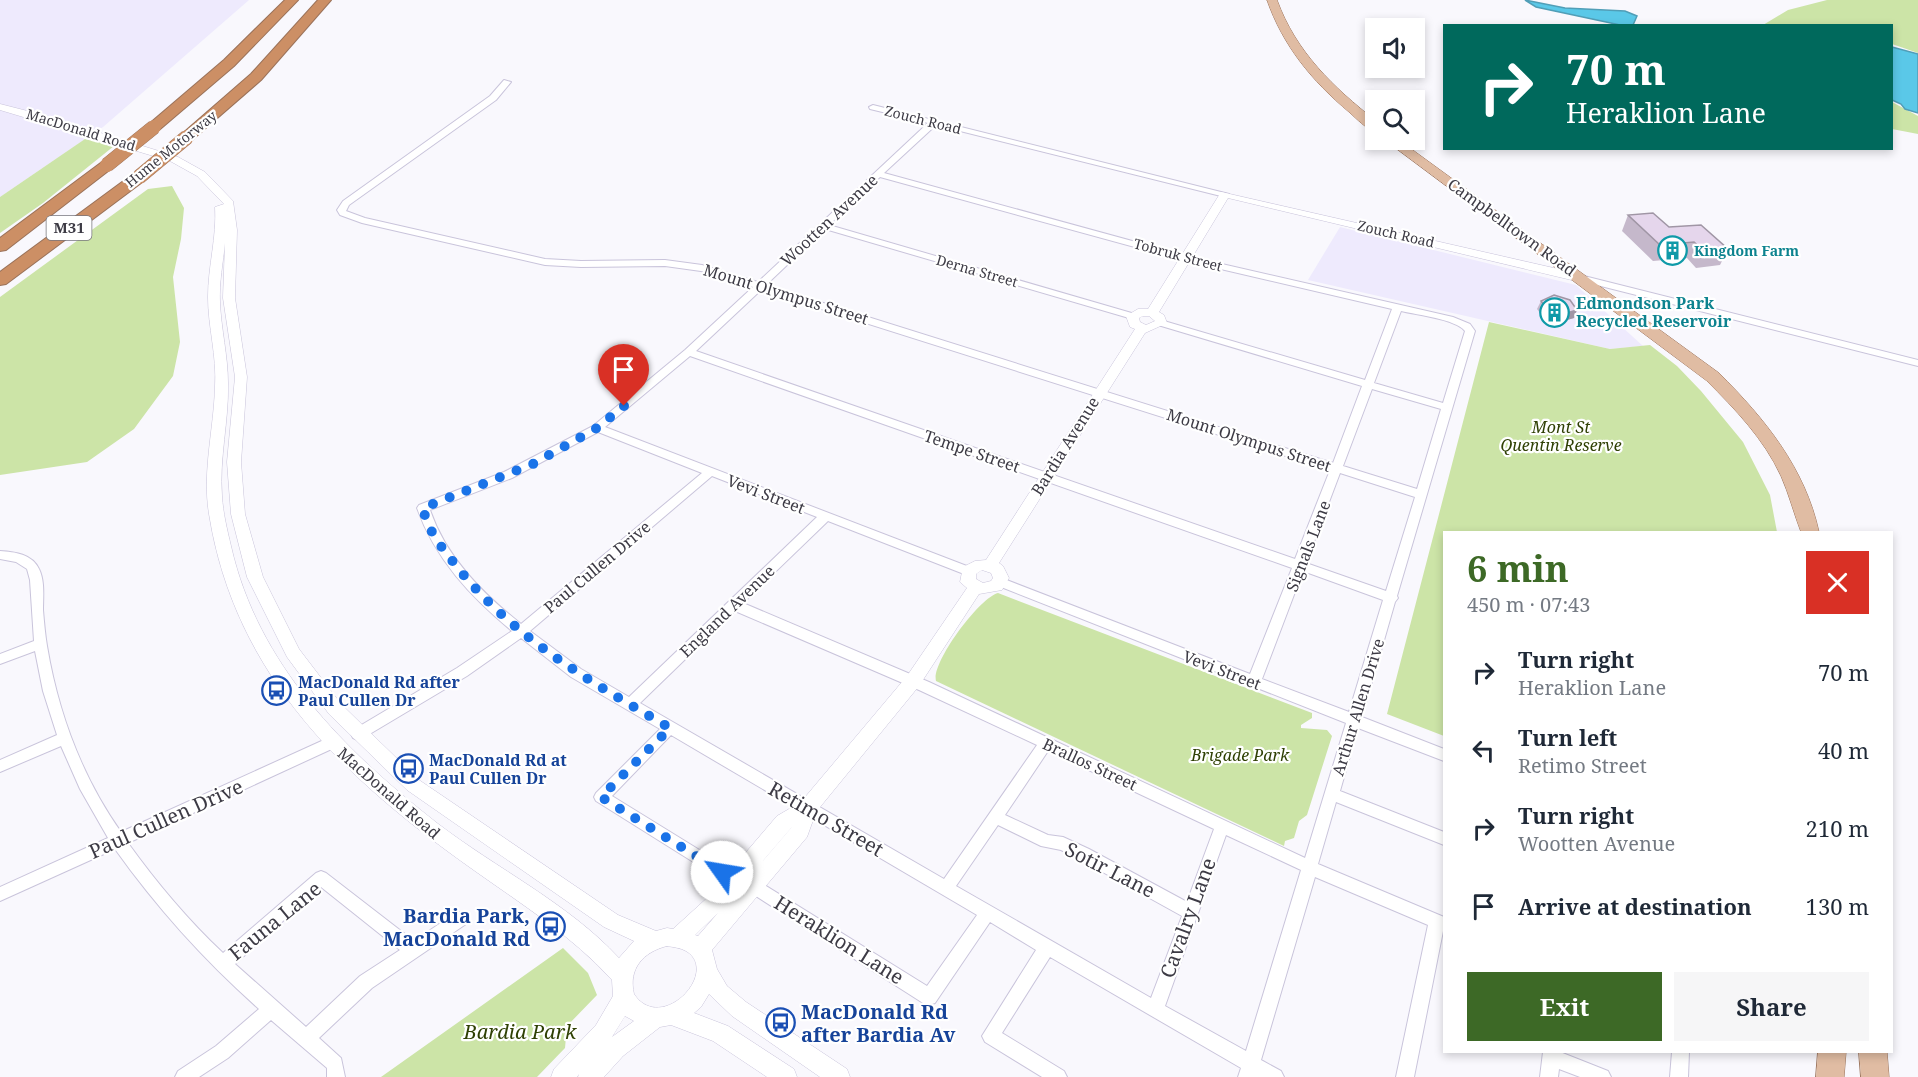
<!DOCTYPE html>
<html lang="en">
<head>
<meta charset="utf-8">
<style>
  body { margin:0; font-family:"Noto Serif",serif; background:#f6f6f7; color:#1f2937; height:100vh; display:flex; flex-direction:column; font-size:22px; white-space:nowrap }
  * { box-sizing:border-box; margin:0 }
  p { font-size:20px; color:#747a83 }
  .icon { flex:none; width:33px; height:33px; fill:none; stroke:currentColor; stroke-width:2; stroke-linecap:round; stroke-linejoin:round }
  .map { position:relative; flex:1; overflow:hidden }
  .details { position:absolute; left:1443px; top:531px; width:450px; height:522px; display:flex; flex-direction:column; background:#fff; border-radius:0px; box-shadow:0 3px 9px #0003 }
  .details>* { flex:none }
  .banner { position:absolute; left:1443px; top:24px; width:450px; height:126px; border-radius:0px; box-shadow:0 3px 9px #0003; background:#00695c; color:#fff; overflow:hidden }
  .tools { position:absolute; left:1365px; top:18px; display:grid; gap:12px }
  .tools a { display:grid; place-items:center; width:60px; height:60px; border-radius:0px; background:#fff; box-shadow:0 3px 9px #0003; font-size:30px }
  .pin { position:absolute; display:grid; place-items:center; width:51px; height:51px; color:#fff; margin:-62px -26px; border-radius:50% 50% 50% 0; rotate:-45deg; box-shadow:0 0 6px #0007 }
  .pin .icon { rotate:45deg }
  .me { position:absolute; width:66px; margin:-33px; rotate:302deg; stroke-linejoin:round; filter:drop-shadow(0 0 4px #0008) }
  .turn { display:flex; align-items:center; gap:21px; height:126px; padding:0 24px; font-size:27px }
  .turn .icon { width:78px; height:78px; stroke-width:2.5 }
  .turn b { display:block; font-size:42px; line-height:51px }
  .round { display:grid; place-items:center; flex:none; width:63px; height:63px; border-radius:0px; background:#f6f6f7 }
  .head { display:flex; align-items:center; justify-content:space-between; height:102px; padding:0 24px }
  h1 { font-size:36px; font-weight:700; line-height:45px; color:#3d6926 }
  .cta { display:flex; gap:12px; margin-top:auto; padding:12px 24px }
  .cta a { flex:1; height:69px; border-radius:0px; background:#3d6926; color:#fff; font-size:24px; font-weight:700; line-height:69px; text-align:center }
  .cta a+a { background:#f6f6f7; color:#1f2937 }
  ul { padding:0; list-style:none }
  li { display:flex; align-items:center; gap:18px; height:78px; padding:0 24px }
  li div { flex:1 }
  li b { display:block; font-size:22px }
  li em { font-style:normal }
  .map>svg:first-child { display:block }
  .built { fill:#eeeafd }
  .green { fill:#cce4a7 }
  .water { fill:#5ac8e8; stroke:#519eb7; stroke-width:1.5 }
  .lines { fill:none; stroke-linecap:round; stroke-linejoin:round }
  .minor-casing { stroke:#c9c4db; stroke-width:2 }
  .tertiary-casing { stroke:#c9c4db; stroke-width:1 }
  .primary-casing { stroke:#9a725a; stroke-width:1 }
  .motorway-casing { stroke:#9a725a; stroke-width:2 }
  .minor { fill:#fff; fill-rule:evenodd }
  .tertiary { fill:#fff; fill-rule:evenodd }
  .primary { fill:#e0bca3; fill-rule:evenodd }
  .motorway { fill:#cc8f65; fill-rule:evenodd }
  .motorway-bridge-casing { stroke:#9a725a; stroke-width:15; stroke-linecap:butt }
  .motorway-bridge { stroke:#cc8f65; stroke-width:14 }
  .wall { fill:#c5b8cb }
  .shaded-wall { fill:#a096a5 }
  .building { fill:#e5d6ec; stroke:#a096a5; stroke-width:1.5 }
  .route { stroke:#1a73e8; stroke-width:10; stroke-dasharray:0 18 }
  .labels { text-anchor:middle; stroke-width:4.5; stroke-linejoin:round; paint-order:stroke }
  .far-street-label { font-size:14px; fill:#3d3b45; stroke:#fff }
  .far-culture-label { font-size:14px; font-weight:bold; fill:#0d838f; stroke:#fff; text-anchor:start }
  .shield { fill:#fff; stroke:#77767d; stroke-width:1.5 }
  .shield-label { font-size:15px; font-weight:bold; fill:#3d3b45 }
  .street-label { font-size:16px; fill:#3d3b45; stroke:#fff }
  .culture-label { font-size:16px; font-weight:bold; fill:#0d838f; stroke:#fff; text-anchor:start }
  .park-label { font-size:16px; font-style:italic; fill:#2f4004; stroke:#fff }
  .transit-label { font-size:16px; font-weight:bold; fill:#164399; stroke:#fff; text-anchor:start }
  .near-street-label { font-size:20px; fill:#3d3b45; stroke:#fff }
  .near-transit-label { font-size:20px; font-weight:bold; fill:#164399; stroke:#fff; text-anchor:end }
  .near-park-label { font-size:20px; font-style:italic; fill:#2f4004; stroke:#fff }
</style>
</head>
<body>
<div class="map">
<svg width="1918" height="1077" viewBox="0 0 1918 1077">
  <rect width="100%" height="100%" fill="#f9f8fd"/>
  <g class="built">
    <polygon points="0,0 249,0 103,127 0,197"/>
    <polygon points="1340,227 1576,285 1643,346 1610,349 1308,280"/>
  </g>
  <g class="green">
    <polygon points="1827,0 1918,0 1918,53 1892,44 1892,26 1763,25 1788,10"/>
    <polygon points="1892,102 1918,116 1918,134 1892,129"/>
    <polygon points="85,139 114,146 43,203 0,233 0,197"/>
    <polygon points="172,186 184,208 181,239 173,277 180,342 173,376 134,429 87,462 0,475 0,297 148,189"/>
    <polygon points="1489,322 1610,349 1650,345 1677,366 1701,391 1743,442 1770,495 1777,532 1444,532 1444,736 1387,714"/>
    <path d="M 998,593 L 1312,713 L 1312,718 L 1301,725 L 1301,728 L 1327,730 L 1332,736 L 1307,815 L 1299,821 L 1294,838 L 1285,841 L 1284,846 L 936,681 C 931,663 979,598 998,593 Z"/>
    <polygon points="563,948 588,973 597,995 567,1026 565,1048 537,1077 381,1077"/>
  </g>
  <g class="water">
    <polygon points="1525,0 1565,8 1625,11 1637,16 1633,25 1620,25 1536,7"/>
    <polygon points="1892,47 1918,54 1918,113 1905,109 1901,104 1892,100"/>
  </g>
  <g class="lines">
    <defs>
      <g id="minor">
        <path d="M 504,80 L 511,82 L 496,100 L 349,205 L 346,211 L 365,218 L 545,259 L 581,261 L 665,260 L 702,265 L 758,282 L 928,123 L 870,109 L 869,107 L 873,105 L 1229,194 L 1225,197 L 936,125 L 884,173 L 1187,256 L 1453,317 L 1470,324 L 1475,331 L 1397,596 L 1398,598 L 1395,602 L 1362,717 L 1444,749 L 1444,761 L 1358,728 L 1340,791 L 1444,832 L 1444,845 L 1336,802 L 1318,864 L 1444,917 L 1444,931 L 1443,931 L 1414,1077 L 1396,1077 L 1428,925 L 1315,877 L 1261,1060 L 1281,1071 L 1284,1077 L 1238,1077 L 1241,1068 L 1050,957 L 1002,1033 L 1064,1071 L 1067,1077 L 1042,1077 L 985,1042 L 982,1036 L 1036,950 L 990,922 L 935,1003 L 929,1005 L 923,1003 L 748,891 L 745,886 L 748,881 L 753,879 L 758,881 L 927,986 L 977,915 L 671,735 L 612,796 L 740,875 L 743,880 L 740,885 L 735,887 L 730,885 L 596,801 L 594,797 L 596,793 L 660,729 L 571,677 L 521,638 L 467,676 L 363,738 L 358,740 L 353,738 L 351,734 L 353,730 L 457,668 L 512,631 C 471,597 435,559 417,508 L 419,505 L 504,472 L 593,426 L 685,350 L 753,287 L 701,271 L 665,266 L 581,267 L 545,265 L 362,223 L 340,215 L 337,210 L 343,201 L 490,96 ZM 880,177 L 1182,260 L 1392,309 L 1365,380 L 1164,321 L 1161,320 L 1156,323 L 1158,325 L 1362,386 L 1333,463 L 766,285 L 825,229 L 1129,318 L 1132,319 L 1137,316 L 1135,314 L 829,225 ZM 761,290 L 1330,470 L 1295,559 L 696,351 ZM 1401,311 C 1418,315 1455,319 1465,331 L 1443,403 L 1374,383 ZM 690,356 L 1292,568 L 1250,674 L 1004,579 L 996,579 L 994,582 L 996,585 L 1346,723 L 1305,858 L 929,682 L 743,603 L 828,521 L 964,574 L 972,574 L 974,571 L 972,568 L 605,427 ZM 1372,389 L 1441,409 L 1417,489 L 1343,466 ZM 598,432 L 702,473 L 521,624 C 482,593 446,557 430,510 L 512,478 ZM 1340,473 L 1415,497 L 1386,591 L 1306,563 ZM 712,476 L 817,517 L 629,697 L 581,669 L 530,631 ZM 1303,571 L 1383,600 L 1349,712 L 1262,679 ZM 735,611 L 919,690 L 1037,745 L 944,879 L 640,703 ZM 1048,751 L 1214,829 L 1187,902 L 1089,849 L 1063,837 L 1048,835 L 1005,815 ZM 998,825 L 1041,846 L 1061,850 L 1079,859 L 1182,916 L 1151,998 L 956,886 ZM 1226,835 L 1301,870 L 1246,1051 L 1165,1006 Z"/>
        <polygon points="1580,275 1918,360 1918,366 1577,280 1577,276"/>
        <path d="M 0,551 C 15,552 32,554 39,569 C 45,581 43,597 43,610 C 44,622 45,634 47,646 C 58,712 82,777 121,832 L 326,739 L 331,737 L 336,739 L 338,743 L 336,747 L 128,843 C 156,882 188,920 223,953 L 316,873 L 321,871 L 326,873 L 414,941 L 454,914 L 460,912 L 466,914 L 468,919 L 466,924 L 372,988 L 319,1038 L 341,1058 L 345,1077 L 327,1077 L 327,1068 L 271,1020 L 228,1058 L 199,1077 L 175,1077 L 178,1071 L 216,1046 L 259,1009 C 205,961 157,908 115,849 L 0,901 L 0,887 L 108,838 L 80,789 L 61,746 L 0,772 L 0,760 L 57,735 L 43,691 L 35,651 L 0,664 L 0,654 L 34,641 L 30,580 L 27,569 L 16,562 L 0,559 ZM 321,887 L 400,950 L 360,976 L 306,1027 L 235,964 Z"/>
        <polygon points="1543,1052 1560,1052 1608,1071 1611,1077 1580,1077 1559,1069 1558,1077 1540,1077"/>
        <polygon points="1672,1052 1689,1052 1688,1077 1670,1077"/>
      </g>
      <path id="tertiary" d="M 0,104 L 43,115 L 178,157 L 205,172 L 233,201 L 237,230 L 235,298 L 247,377 L 241,462 L 245,514 L 263,577 L 299,649 L 341,704 L 419,780 L 618,915 L 656,931 L 667,928 L 673,929 L 706,899 L 777,816 L 801,802 L 907,676 L 967,588 L 960,582 L 963,567 L 975,561 L 986,560 L 1135,329 L 1130,327 L 1126,316 L 1138,309 L 1148,309 L 1221,192 L 1580,274 L 1586,278 L 1580,282 L 1228,198 L 1159,312 L 1164,315 L 1167,323 L 1145,333 L 999,563 L 1003,566 L 1009,578 L 1002,590 L 979,594 L 919,686 L 816,812 L 807,837 L 712,950 L 717,969 L 727,986 L 746,1002 L 847,1069 L 850,1077 L 820,1077 L 732,1016 L 709,994 L 701,1007 L 694,1013 L 728,1026 L 794,1069 L 797,1077 L 767,1077 L 713,1041 L 671,1025 L 660,1027 L 623,1056 L 604,1077 L 578,1077 L 579,1074 L 577,1077 L 551,1077 L 554,1069 L 596,1025 L 613,996 L 612,980 C 572,936 523,905 475,871 C 346,780 235,677 209,514 C 202,471 214,429 215,386 C 217,356 208,327 208,297 C 208,266 217,237 215,207 L 224,204 L 197,176 L 170,161 L 0,110 ZM 225,243 L 223,298 L 235,377 L 227,462 L 231,514 L 247,577 L 287,657 L 329,714 L 407,790 L 604,927 L 634,941 L 619,958 C 568,903 497,869 437,823 C 344,750 258,665 231,546 C 227,529 223,513 222,496 C 219,458 229,421 228,383 C 228,356 221,329 220,302 C 219,282 223,263 225,243 ZM 1143,316 L 1149,316 L 1155,321 L 1146,325 L 1140,322 L 1139,318 ZM 982,570 L 991,573 L 993,578 L 991,581 L 983,583 L 976,579 L 976,574 ZM 792,827 L 743,884 L 791,828 ZM 718,913 L 698,936 L 695,935 ZM 667,946 C 673,947 681,948 686,951 C 721,972 661,1035 634,994 C 628,969 643,952 667,946 ZM 625,1016 L 634,1021 L 612,1037 Z"/>
      <g id="primary">
        <path d="M 1267,0 L 1277,0 C 1296,52 1333,87 1376,121 L 1376,132 C 1366,129 1357,119 1349,112 C 1312,81 1283,46 1267,0 Z"/>
        <path d="M 1385,140 L 1399,140 L 1719,373 C 1765,419 1805,468 1819,532 L 1801,532 C 1794,514 1789,494 1781,476 C 1764,439 1735,409 1707,381 Z"/>
        <polygon points="1818,1052 1846,1052 1844,1077 1816,1077"/>
        <polygon points="1859,1052 1887,1052 1889,1077 1861,1077"/>
      </g>
      <g id="motorway">
        <polygon points="285,0 298,0 234,66 159,130 149,130 147,127 149,124 224,60"/>
        <polygon points="318,0 331,0 261,80 192,140 182,140 180,137 182,134 251,74"/>
        <polygon points="107,160 115,165 112,168 6,250 0,251 0,238 102,162"/>
        <polygon points="139,172 147,177 145,180 6,284 0,285 0,272 133,174"/>
      </g>
    </defs>
    <use href="#minor" class="minor-casing"/>
    <use href="#tertiary" class="tertiary-casing"/>
    <use href="#primary" class="primary-casing"/>
    <use href="#motorway" class="motorway-casing"/>
    <use href="#minor" class="minor"/>
    <use href="#tertiary" class="tertiary"/>
    <use href="#primary" class="primary"/>
    <use href="#motorway" class="motorway"/>
    <defs>
      <g id="motorway-bridge">
        <polyline points="107,165 154,127"/>
        <polyline points="139,177 187,137"/>
      </g>
    </defs>
    <use href="#motorway-bridge" class="motorway-bridge-casing"/>
    <use href="#motorway-bridge" class="motorway-bridge"/>
  </g>
  <g class="wall">
    <polygon points="1628,215 1669,227 1728,249 1720,265 1696,268 1687,258 1653,261 1622,231"/>
    <polygon points="1541,301 1577,310 1574,318 1560,322 1543,317 1537,309"/>
  </g>
  <polygon class="shaded-wall" points="1577,310 1574,318 1560,322 1563,314"/>
  <g class="building">
    <polygon points="1653,213 1669,227 1701,225 1728,249 1704,251 1694,242 1660,245 1628,215"/>
    <polygon points="1554,295 1570,300 1577,310 1563,314 1547,309 1541,301"/>
  </g>
  <g class="lines">
    <path class="route" d="M 624,406 L 597,428 L 533,464 L 423,508 C 427,529 441,547 454,563 C 511,637 591,682 670,728 L 601,797 L 722,872"/>
  </g>
  <defs>
    <symbol id="building-ring" viewBox="-11 -11 22 22"><circle r="9.5" fill="#fff" stroke="#0f9aa8" stroke-width="1.5"/><path d="M-4-6H4V6H1V3H-1V6H-4ZM-2.5-4.3h1.7v1.8h-1.7ZM.8-4.3h1.7v1.8H.8ZM-2.5-1h1.7V.8h-1.7ZM.8-1h1.7V.8H.8Z" fill="#0f9aa8"/></symbol>
    <symbol id="bus-ring" viewBox="-11 -11 22 22"><circle r="9.5" fill="#fff" stroke="#1a4fb4" stroke-width="1.5"/><path d="M-5-6H5V4H4V6H2V4H-2V6H-4V4H-5ZM-3.5-4V0h7V-4ZM-3.5 1.2v1.5H-2V1.2ZM2 1.2v1.5H3.5V1.2Z" fill="#1a4fb4"/></symbol>
  </defs>
  <g fill-rule="evenodd">
    <use href="#building-ring" x="1656" y="234" width="33" height="33"/>
    <use href="#building-ring" x="1538" y="296" width="33" height="33"/>
    <use href="#bus-ring" x="260" y="674" width="33" height="33"/>
    <use href="#bus-ring" x="392" y="752" width="33" height="33"/>
    <use href="#bus-ring" x="534" y="910" width="33" height="33"/>
    <use href="#bus-ring" x="764" y="1006" width="33" height="33"/>
  </g>
  <g class="labels">
    <g class="far-street-label">
      <text transform="translate(923 120) rotate(14)" y="5">Zouch Road</text>
      <text transform="translate(81 130) rotate(17)" y="5">MacDonald Road</text>
      <text transform="translate(171 149) rotate(-39)" y="5">Hume Motorway</text>
      <text transform="translate(1396 234) rotate(13)" y="5">Zouch Road</text>
      <text transform="translate(1178 255) rotate(15)" y="5">Tobruk Street</text>
      <text transform="translate(977 271) rotate(16)" y="5">Derna Street</text>
    </g>
    <g class="far-culture-label">
      <text x="1694" y="256">Kingdom Farm</text>
    </g>
    <rect class="shield" x="46.5" y="216" width="45" height="24" rx="4.5"/>
    <g class="shield-label">
      <text x="69" y="233">M31</text>
    </g>
    <g class="street-label">
      <text transform="translate(829 220) rotate(-43)" y="6">Wootten Avenue</text>
      <text transform="translate(1512 227) rotate(36)" y="6">Campbelltown Road</text>
      <text transform="translate(786 294) rotate(17)" y="6">Mount Olympus Street</text>
      <text transform="translate(1249 440) rotate(18)" y="6">Mount Olympus Street</text>
      <text transform="translate(1065 446) rotate(-58)" y="6">Bardia Avenue</text>
      <text transform="translate(972 451) rotate(19)" y="6">Tempe Street</text>
      <text transform="translate(766 494) rotate(21)" y="6">Vevi Street</text>
      <text transform="translate(1308 546) rotate(-69)" y="6">Signals Lane</text>
      <text transform="translate(597 567) rotate(-40)" y="6">Paul Cullen Drive</text>
      <text transform="translate(727 611) rotate(-44)" y="6">England Avenue</text>
      <text transform="translate(1222 670) rotate(21)" y="6">Vevi Street</text>
      <text transform="translate(1358 707) rotate(-73)" y="6">Arthur Allen Drive</text>
      <text transform="translate(1090 764) rotate(25)" y="6">Brallos Street</text>
      <text transform="translate(389 793) rotate(41)" y="6">MacDonald Road</text>
    </g>
    <g class="culture-label">
      <text x="1576" y="309">Edmondson Park<tspan x="1576" dy="18">Recycled Reservoir</tspan></text>
    </g>
    <g class="park-label">
      <text x="1561" y="433">Mont St<tspan x="1561" dy="18">Quentin Reserve</tspan></text>
      <text x="1240" y="761">Brigade Park</text>
    </g>
    <g class="transit-label">
      <text x="298" y="688">MacDonald Rd after<tspan x="298" dy="18">Paul Cullen Dr</tspan></text>
      <text x="429" y="766">MacDonald Rd at<tspan x="429" dy="18">Paul Cullen Dr</tspan></text>
    </g>
    <g class="near-street-label">
      <text transform="translate(166 819) rotate(-24)" y="7">Paul Cullen Drive</text>
      <text transform="translate(826 819) rotate(30)" y="7">Retimo Street</text>
      <text transform="translate(1110 870) rotate(27)" y="7">Sotir Lane</text>
      <text transform="translate(1188 918) rotate(-70)" y="7">Cavalry Lane</text>
      <text transform="translate(275 921) rotate(-39)" y="7">Fauna Lane</text>
      <text transform="translate(839 940) rotate(32)" y="7">Heraklion Lane</text>
    </g>
    <g class="near-transit-label">
      <text x="530" y="923">Bardia Park,<tspan x="530" dy="23">MacDonald Rd</tspan></text>
      <text x="801" y="1019" text-anchor="start">MacDonald Rd<tspan x="801" dy="23">after Bardia Av</tspan></text>
    </g>
    <g class="near-park-label">
      <text x="520" y="1039">Bardia Park</text>
    </g>
  </g>
</svg>
<div class="tools">
<a><svg class="icon" aria-label="sound" viewBox="0 0 24 24"><path d="M4 9h4l5-4v14l-5-4H4zM17 9q2 3 0 6"/></svg></a>
<a><svg class="icon" aria-label="search" viewBox="0 0 24 24"><circle cx="10" cy="10" r="6"/><path d="M15 15l6 6"/></svg></a>
</div>
<div class="pin" style="left:624px;top:406px;background:#d93025"><svg class="icon" aria-label="arrive" viewBox="0 0 24 24"><path d="M6 21V4h12l-3 4 3 4H6"/></svg></div>
<svg class="me" style="left:722px;top:872px" viewBox="-20 -20 40 40"><circle r="19" fill="#fff"/><path d="M0-13L10 11 0 6-10 11z" fill="#1a73e8"/></svg>
<div class="banner">
<div class="turn"><svg class="icon" aria-label="right" viewBox="0 0 24 24"><path d="M7 20v-9h11M14 6l5 5-5 5"/></svg><div><b>70 m</b>Heraklion Lane</div></div>
</div>
<section class="details">
<div class="head"><div><h1>6 min</h1><p>450 m · 07:43</p></div><a class="round" style="background:#d93025;color:#fff"><svg class="icon" aria-label="close" viewBox="0 0 24 24"><path d="M6 6l12 12M18 6L6 18"/></svg></a></div>
<ul>
<li><svg class="icon" aria-label="right" viewBox="0 0 24 24"><path d="M7 20v-9h11M14 6l5 5-5 5"/></svg><div><b>Turn right</b><p>Heraklion Lane</p></div><em>70 m</em></li>
<li><svg class="icon" aria-label="left" viewBox="0 0 24 24"><path d="M17 20v-9H6M10 6l-5 5 5 5"/></svg><div><b>Turn left</b><p>Retimo Street</p></div><em>40 m</em></li>
<li><svg class="icon" aria-label="right" viewBox="0 0 24 24"><path d="M7 20v-9h11M14 6l5 5-5 5"/></svg><div><b>Turn right</b><p>Wootten Avenue</p></div><em>210 m</em></li>
<li><svg class="icon" aria-label="arrive" viewBox="0 0 24 24"><path d="M6 21V4h12l-3 4 3 4H6"/></svg><div><b>Arrive at destination</b></div><em>130 m</em></li>
</ul>
<div class="cta"><a>Exit</a><a>Share</a></div>
</section>
</div>
</body>
</html>
